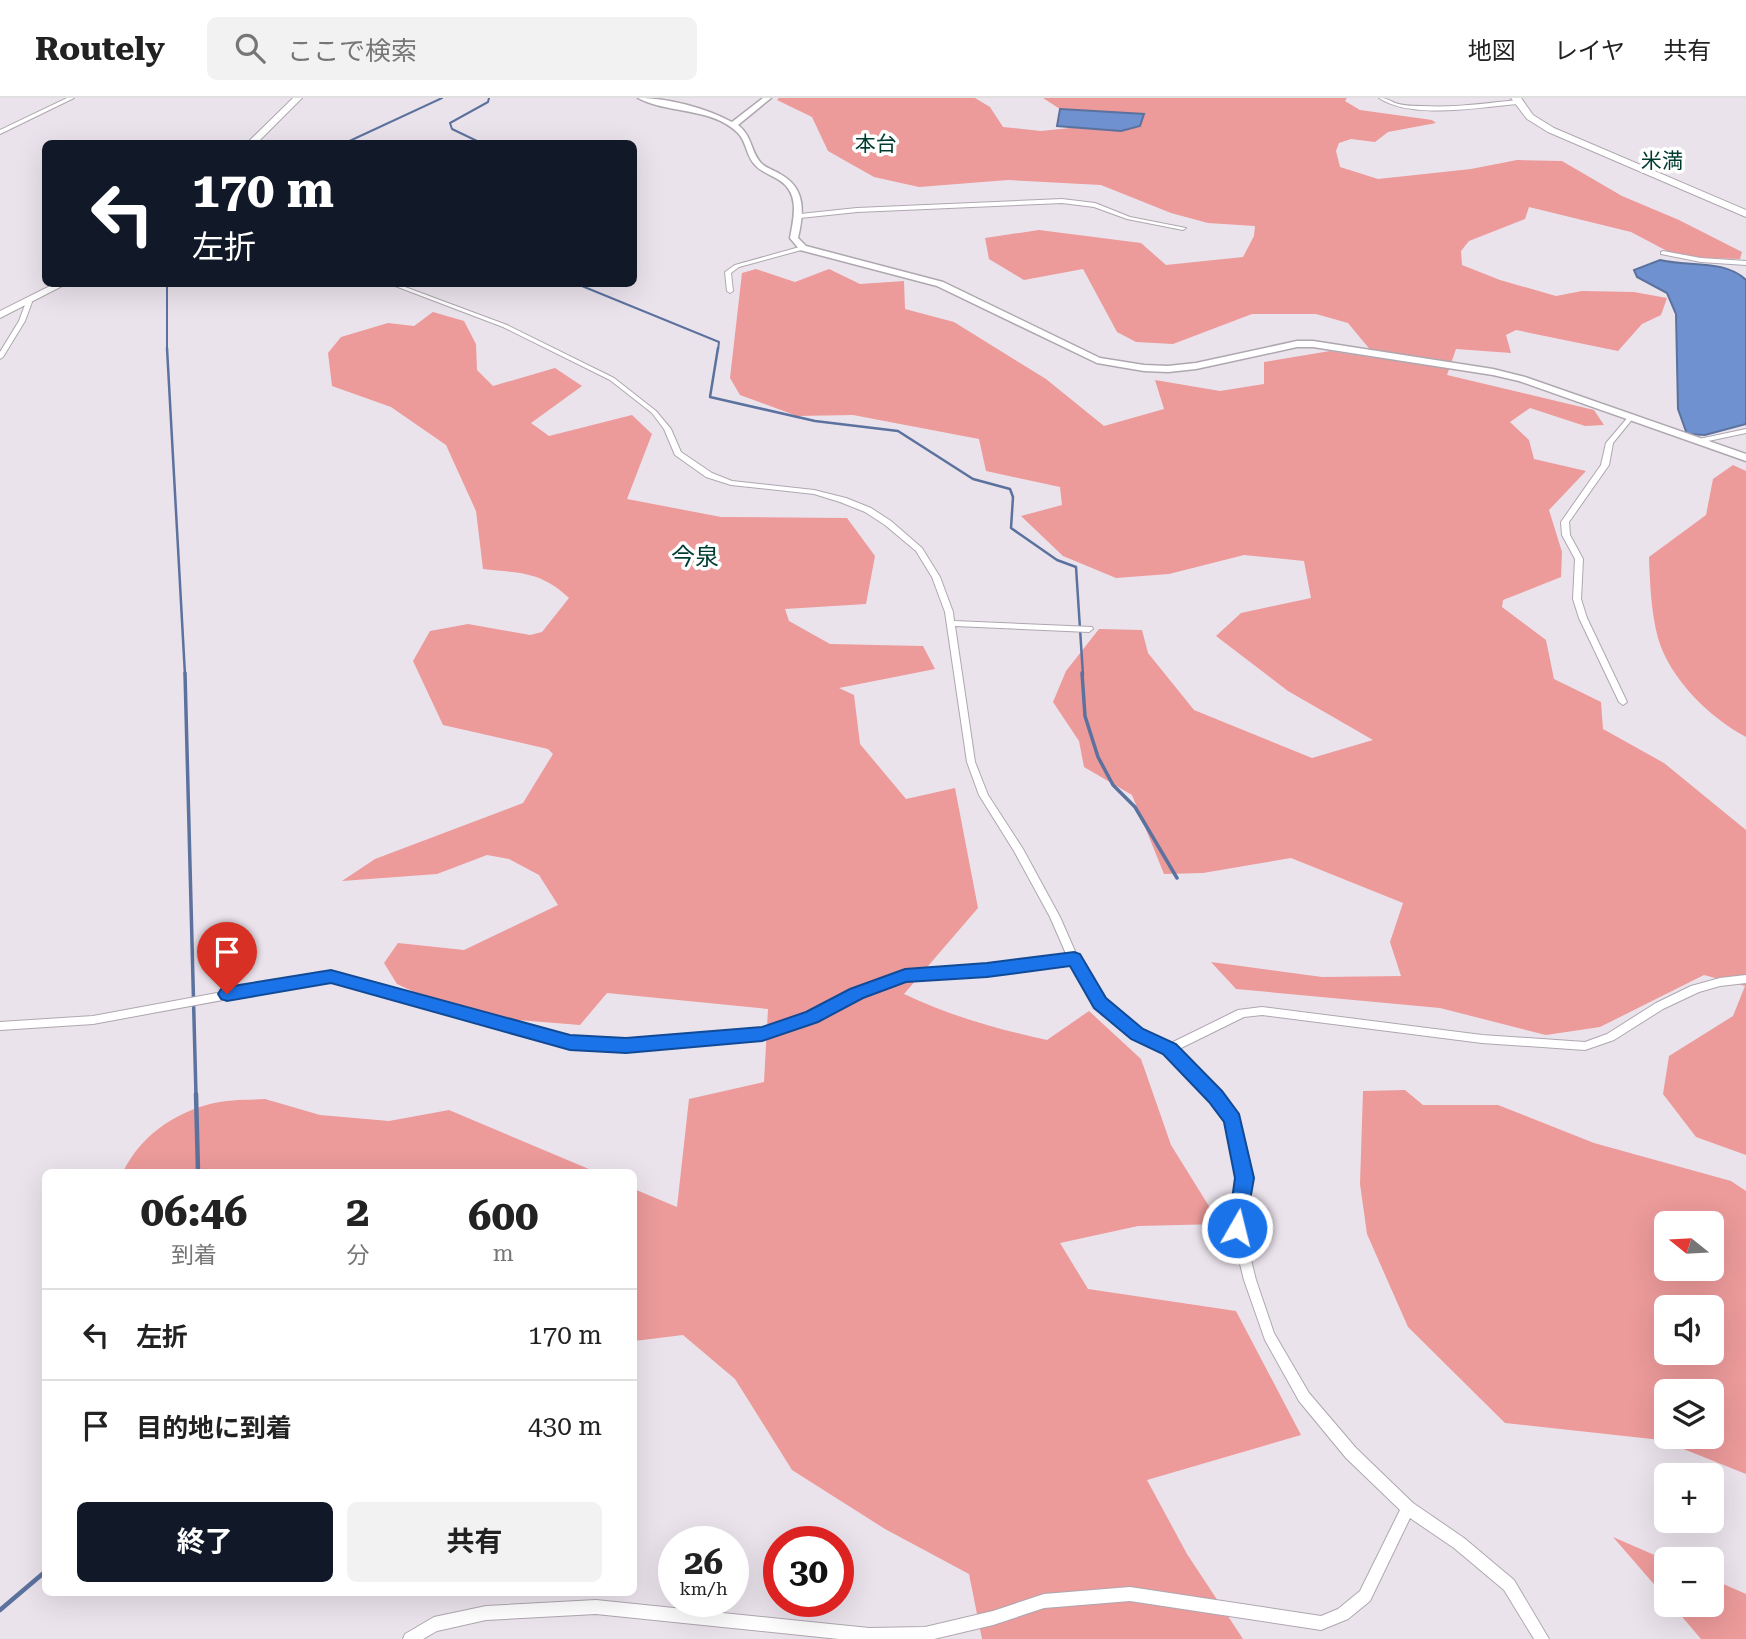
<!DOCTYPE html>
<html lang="ja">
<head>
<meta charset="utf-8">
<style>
  body { margin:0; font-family:"Roboto Serif","Noto Sans JP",serif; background:#f2f2f2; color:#222; height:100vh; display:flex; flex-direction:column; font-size:26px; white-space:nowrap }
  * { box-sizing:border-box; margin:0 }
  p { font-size:23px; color:#767676 }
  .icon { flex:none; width:38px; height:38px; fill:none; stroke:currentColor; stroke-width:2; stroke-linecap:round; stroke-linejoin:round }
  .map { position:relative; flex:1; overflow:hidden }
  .sheet { position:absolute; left:42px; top:1071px; width:595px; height:427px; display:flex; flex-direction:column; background:#fff; border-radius:10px; box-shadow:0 7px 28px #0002 }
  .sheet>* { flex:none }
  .banner { position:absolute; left:42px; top:42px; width:595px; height:147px; border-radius:10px; box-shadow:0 7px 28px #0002; background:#111827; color:#fff; overflow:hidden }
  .needle { width:46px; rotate:288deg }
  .controls { position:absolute; left:1654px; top:1113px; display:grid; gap:14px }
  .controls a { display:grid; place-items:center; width:70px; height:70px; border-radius:10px; background:#fff; box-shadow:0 7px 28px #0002; font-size:35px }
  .speed { position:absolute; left:658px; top:1428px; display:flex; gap:14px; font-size:35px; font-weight:700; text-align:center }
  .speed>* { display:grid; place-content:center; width:91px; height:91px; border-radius:50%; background:#fff; box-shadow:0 7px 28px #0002; line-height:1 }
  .speed small { font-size:18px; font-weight:400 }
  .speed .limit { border:10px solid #d22; background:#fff; color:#111 }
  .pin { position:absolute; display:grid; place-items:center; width:60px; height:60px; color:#fff; margin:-72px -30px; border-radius:50% 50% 50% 0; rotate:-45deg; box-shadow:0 0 7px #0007 }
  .pin .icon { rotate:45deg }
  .me { position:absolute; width:77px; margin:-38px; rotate:8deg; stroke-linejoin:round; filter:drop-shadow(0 0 5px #0008) }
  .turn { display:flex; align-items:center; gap:24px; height:147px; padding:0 35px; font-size:32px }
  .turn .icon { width:91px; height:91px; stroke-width:2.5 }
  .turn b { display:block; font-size:49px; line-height:60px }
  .eta { display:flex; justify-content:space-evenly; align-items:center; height:119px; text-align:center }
  .eta b { font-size:42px; font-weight:700; line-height:49px }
  .primary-button { display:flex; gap:14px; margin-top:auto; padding:14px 35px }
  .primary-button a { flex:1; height:80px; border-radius:10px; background:#111827; color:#fff; font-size:28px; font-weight:700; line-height:80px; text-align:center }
  .primary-button a+a { background:#f2f2f2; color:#222 }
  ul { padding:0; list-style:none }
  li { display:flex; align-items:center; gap:21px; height:91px; padding:0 35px; border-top:2px solid #e0e0e0 }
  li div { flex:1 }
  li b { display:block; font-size:26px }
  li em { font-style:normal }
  header { display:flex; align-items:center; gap:42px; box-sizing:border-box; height:98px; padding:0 35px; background:#fff; border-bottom:2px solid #e0e0e0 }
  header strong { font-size:33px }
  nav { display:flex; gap:38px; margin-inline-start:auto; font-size:24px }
  .search { width:490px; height:63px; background:#f2f2f2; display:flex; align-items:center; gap:18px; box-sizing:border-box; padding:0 24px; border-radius:10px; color:#767676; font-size:26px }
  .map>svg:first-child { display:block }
  .forest { fill:#ec9a9a; fill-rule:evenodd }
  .water { fill:#7091cf; stroke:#5b729e; stroke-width:2 }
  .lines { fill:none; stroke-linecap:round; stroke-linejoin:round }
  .stream-far3 { stroke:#5b729e; stroke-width:2 }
  .stream-far2 { stroke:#5b729e; stroke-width:2.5 }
  .stream-far1 { stroke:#5b729e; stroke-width:3.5 }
  .stream { stroke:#5b729e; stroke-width:4.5 }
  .street-casing { stroke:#afa7b0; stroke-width:2 }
  .secondary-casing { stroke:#afa7b0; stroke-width:3 }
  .primary-casing { stroke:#afa7b0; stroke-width:2 }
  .highway-casing { stroke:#afa7b0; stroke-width:2 }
  .street { fill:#fff; fill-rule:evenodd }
  .secondary { fill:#fff; fill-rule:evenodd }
  .primary { fill:#fff; fill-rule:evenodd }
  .highway { fill:#fff; fill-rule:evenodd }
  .route { fill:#1a73e8; stroke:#114b97; stroke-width:2 }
  .labels { text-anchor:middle; stroke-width:7; stroke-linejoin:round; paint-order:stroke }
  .far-quarter-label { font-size:21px; fill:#003b30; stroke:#fff }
  .quarter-label { font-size:24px; fill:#003b30; stroke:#fff }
</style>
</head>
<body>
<header>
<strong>Routely</strong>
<div class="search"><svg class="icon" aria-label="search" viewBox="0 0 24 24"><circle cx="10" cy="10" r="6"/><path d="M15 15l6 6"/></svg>ここで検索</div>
<nav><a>地図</a><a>レイヤ</a><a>共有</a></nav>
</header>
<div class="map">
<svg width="1746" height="1541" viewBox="0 0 1746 1541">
  <rect width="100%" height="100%" fill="#ebe3ec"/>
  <g class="forest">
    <polygon points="779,0 975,0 990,9 1003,29 1041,33 1080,29 1121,33 1143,16 1060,11 1043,0 1347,0 1345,3 1360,12 1432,22 1436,25 1388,34 1375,44 1351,41 1339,45 1336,53 1340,69 1378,81 1471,71 1517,62 1562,63 1622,98 1679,122 1742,154 1740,161 1700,160 1669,154 1631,134 1529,109 1525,121 1469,143 1461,153 1462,167 1500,182 1556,198 1582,193 1634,194 1667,200 1661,217 1642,226 1618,253 1516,232 1506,237 1511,255 1456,251 1447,277 1594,312 1604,327 1585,328 1530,310 1510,324 1529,342 1534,361 1586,373 1549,412 1562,454 1561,479 1503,502 1502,509 1546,542 1554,581 1601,604 1603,631 1664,665 1746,732 1746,1057 1696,1039 1663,996 1669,958 1733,918 1745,888 1704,877 1600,929 1546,937 1440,910 1236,891 1211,864 1322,879 1401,878 1390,844 1403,805 1291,760 1203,775 1164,776 1132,697 1084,669 1079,643 1053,604 1066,573 1099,531 1142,532 1148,555 1194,612 1312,660 1373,642 1288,593 1216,538 1241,515 1311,500 1304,463 1244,457 1169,476 1116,480 1063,458 1021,418 1062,407 1060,389 986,373 979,341 853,317 797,318 740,297 730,280 742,175 756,171 795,184 829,171 860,186 904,183 905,211 954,224 1046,281 1104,328 1164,311 1155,282 1220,293 1264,286 1264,264 1330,253 1377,260 1348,225 1316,216 1252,216 1173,246 1136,244 1117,234 1083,171 1024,182 989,161 985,140 1039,132 1141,145 1166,167 1243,159 1254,138 1255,128 1208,125 1171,115 1101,87 1008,82 919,89 874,79 828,53 812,19 777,2"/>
    <path d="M 433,214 L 464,223 L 476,246 L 477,272 L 493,288 L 555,270 L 582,288 L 531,325 L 549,338 L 632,317 L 652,336 L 627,401 L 721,419 L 847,420 L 875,458 L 866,506 L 785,511 L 789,523 L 830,546 L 923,548 L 935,571 L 839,590 L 854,597 L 860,646 L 906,701 L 955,690 L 978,810 L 904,896 C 950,918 997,931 1047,942 L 1089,913 L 1141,961 L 1171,1047 L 1220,1126 L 1138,1128 L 1060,1145 L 1088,1191 L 1236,1213 L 1301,1337 L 1147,1382 L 1187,1456 L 1243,1541 L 982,1541 L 969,1476 L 885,1431 L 792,1372 L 735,1281 L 683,1237 L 634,1243 L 634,1091 L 677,1109 L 689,1001 L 764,984 L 768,911 L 607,895 L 580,927 L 466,918 L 397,886 L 384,865 L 398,845 L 464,852 L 558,807 L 539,777 L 509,761 L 487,757 L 437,776 L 342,783 L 375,761 L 523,705 L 553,656 L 548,651 L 443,627 L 413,563 L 430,533 L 468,526 L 530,537 L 542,534 L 569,500 C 541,473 519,475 483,471 L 476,413 L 446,347 L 391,309 L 332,288 L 328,255 L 341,239 L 388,225 L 414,228 Z"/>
    <path d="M 1733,367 L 1746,373 L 1746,639 C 1709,619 1670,581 1658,540 C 1651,513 1650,486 1649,459 L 1706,417 L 1713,381 Z"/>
    <path d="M 1405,992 L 1423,1007 L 1498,1007 L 1594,1045 L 1731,1083 L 1746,1093 L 1746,1376 L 1661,1342 L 1505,1325 L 1408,1229 L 1367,1136 L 1360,1086 L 1363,993 ZM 1712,1125 L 1712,1171 L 1666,1171 L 1666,1125 ZM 1666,1209 L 1712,1209 L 1712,1255 L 1666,1255 ZM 1712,1293 L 1712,1339 L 1666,1339 L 1666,1293 Z"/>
    <path d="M 265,1001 L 320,1017 L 389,1023 L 449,1012 L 596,1074 L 123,1074 C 140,1039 172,1016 210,1006 C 227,1001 248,1002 265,1001 Z"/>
    <polygon points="1613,1439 1666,1462 1666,1500"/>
    <polygon points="1712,1481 1746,1496 1746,1541 1701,1541 1672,1507 1712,1507"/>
  </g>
  <g class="water">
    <polygon points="1060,11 1144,16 1140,28 1121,33 1057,28"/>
    <path d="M 1660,162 C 1688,169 1725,161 1746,182 L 1746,326 L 1705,337 L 1687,336 L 1678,311 L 1676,216 L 1667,195 L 1637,179 L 1634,172 Z"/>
  </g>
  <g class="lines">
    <g class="stream-far3">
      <polyline points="343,46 442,0"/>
      <polyline points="476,46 477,43 452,31 450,25 488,4 489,0"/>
      <polyline points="577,186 719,244 718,252"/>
      <polyline points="167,252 167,186"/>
    </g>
    <g class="stream-far2">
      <polyline points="167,250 185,577"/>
      <polyline points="718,250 710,299 815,323 898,333 973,381 1010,391 1013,399 1011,430 1057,462 1076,469 1083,577"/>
    </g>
    <g class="stream-far1">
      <polyline points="185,575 196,998"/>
      <polyline points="1082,575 1085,618 1098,659 1113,687 1135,709 1177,780"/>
    </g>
    <g class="stream">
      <polyline points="196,996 198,1074"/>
      <polyline points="0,1512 46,1473"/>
    </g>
    <defs>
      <g id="street">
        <polygon points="67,0 74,0 0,36 0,32"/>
        <path d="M 1379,0 C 1386,0 1389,2 1395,5 C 1404,8 1414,8 1423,8 C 1455,10 1487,5 1518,2 L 1521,4 L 1518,6 C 1480,9 1412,22 1379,0 Z"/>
        <polygon points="1062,101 1095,105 1130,119 1186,130 1183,132 1127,121 1094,109 1062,105 857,114 800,120 797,118 800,116 857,110"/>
        <polygon points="803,148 805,149 805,151 739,169 731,175 733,193 730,195 727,193 725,174 735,167"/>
        <polygon points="1663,153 1701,160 1746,163 1746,167 1701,164 1661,156 1661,154"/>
        <polygon points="390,186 397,186 507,227 614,280 656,313 671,331 681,354 712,375 732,383 814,392 846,400 871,410 891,423 922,450 940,479 953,514 954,523 1092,529 1093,531 1089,534 955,528 975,664 988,697 1023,751 1060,819 1078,860 1104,902 1141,933 1169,946 1238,912 1262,909 1482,937 1585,944 1607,936 1656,905 1691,888 1720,880 1746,877 1746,885 1720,888 1699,894 1663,911 1614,942 1585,952 1482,945 1262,917 1244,919 1177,952 1219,996 1238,1021 1250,1080 1243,1130 1256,1182 1274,1235 1309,1295 1356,1350 1413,1405 1464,1440 1514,1482 1549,1541 1534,1541 1504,1492 1454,1450 1410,1420 1370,1503 1348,1521 1321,1532 1130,1503 1044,1510 993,1527 934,1541 839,1541 596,1516 486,1522 437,1533 423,1541 403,1541 405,1536 434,1519 486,1508 596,1502 869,1530 925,1529 993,1513 1044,1496 1130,1489 1321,1518 1338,1511 1360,1493 1400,1412 1346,1360 1299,1303 1265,1242 1244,1182 1231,1130 1238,1080 1227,1023 1211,1002 1165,954 1133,939 1096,908 1071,865 987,876 905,882 860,898 816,922 762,940 626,951 570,949 331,882 93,926 0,932 0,924 93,918 331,874 570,941 626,943 762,932 808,916 852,892 905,874 987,868 1067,858 1050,819 1014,753 979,697 967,664 945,514 932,479 916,453 885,427 865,414 840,404 814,396 731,387 706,379 675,357 664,331 652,315 610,282 503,229"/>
        <polygon points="29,202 32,204 25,223 3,259 0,261 0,254 19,223 26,204"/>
        <polygon points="1631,317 1634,319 1613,345 1609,367 1569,424 1570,437 1583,461 1581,501 1587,520 1627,604 1623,607 1619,604 1579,520 1573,501 1575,461 1562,437 1561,424 1601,367 1606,345 1629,318"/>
        <polygon points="1746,331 1746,335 1699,345 1695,343 1699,341"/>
      </g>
      <path id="secondary" d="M 638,0 C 669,0 705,10 732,24 L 763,0 L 771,0 L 738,27 C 753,39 750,53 761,65 C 766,70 774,72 780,76 C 806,90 804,114 798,140 L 806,148 L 943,184 L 1100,260 L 1144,267 L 1168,268 L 1196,265 L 1297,243 L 1313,243 L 1493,271 L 1525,279 L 1746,356 L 1746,363 L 1519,283 L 1493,277 L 1313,249 L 1297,249 L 1196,271 L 1168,274 L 1144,273 L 1097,265 L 937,188 L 800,152 L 790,140 C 794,119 800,95 779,82 C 771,77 762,74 756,68 C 746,59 747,44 738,35 C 712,9 668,16 638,0 Z"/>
      <g id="primary">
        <polygon points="293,0 302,0 256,46 246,46"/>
        <polygon points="54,186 66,186 0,220 0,213"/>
      </g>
      <polygon id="highway" points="1511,0 1521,0 1533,17 1554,30 1746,112 1746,119 1548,34 1527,21"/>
    </defs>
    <use href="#street" class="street-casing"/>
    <use href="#secondary" class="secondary-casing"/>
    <use href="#primary" class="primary-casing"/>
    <use href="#highway" class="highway-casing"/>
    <use href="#street" class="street"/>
    <use href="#secondary" class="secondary"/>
    <use href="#primary" class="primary"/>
    <use href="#highway" class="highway"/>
  </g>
  <polygon class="route" points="1074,854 1080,856 1106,900 1143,931 1176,946 1222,993 1239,1016 1254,1080 1244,1136 1237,1139 1231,1136 1228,1130 1235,1080 1224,1024 1209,1004 1163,956 1131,941 1094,910 1070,868 987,879 906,884 863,900 818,924 762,943 626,955 570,952 331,885 227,903 221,901 218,896 221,891 227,889 331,872 570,937 626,940 762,929 806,914 850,891 905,871 987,865"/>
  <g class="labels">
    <g class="far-quarter-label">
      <text x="876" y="53">本台</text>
      <text x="1662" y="70">米満</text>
    </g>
    <g class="quarter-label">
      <text x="695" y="467">今泉</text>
    </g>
  </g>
</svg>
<div class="controls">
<a><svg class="needle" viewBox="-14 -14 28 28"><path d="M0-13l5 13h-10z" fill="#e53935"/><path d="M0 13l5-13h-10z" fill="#767676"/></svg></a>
<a><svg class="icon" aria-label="sound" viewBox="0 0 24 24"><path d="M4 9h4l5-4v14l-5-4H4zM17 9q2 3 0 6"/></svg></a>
<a><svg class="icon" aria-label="layers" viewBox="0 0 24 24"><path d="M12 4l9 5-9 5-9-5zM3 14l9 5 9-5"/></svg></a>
<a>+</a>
<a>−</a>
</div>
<div class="speed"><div>26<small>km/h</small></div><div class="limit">30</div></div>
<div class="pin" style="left:227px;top:896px;background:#d93025"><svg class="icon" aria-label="arrive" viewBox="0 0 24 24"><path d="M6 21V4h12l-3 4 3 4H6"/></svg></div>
<svg class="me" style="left:1237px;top:1130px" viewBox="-20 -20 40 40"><circle r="17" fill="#1a73e8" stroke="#fff" stroke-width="3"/><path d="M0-11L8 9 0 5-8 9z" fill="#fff"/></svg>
<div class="banner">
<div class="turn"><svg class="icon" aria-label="left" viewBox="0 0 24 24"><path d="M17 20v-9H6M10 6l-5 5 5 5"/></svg><div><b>170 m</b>左折</div></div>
</div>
<section class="sheet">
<div class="eta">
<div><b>06:46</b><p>到着</p></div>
<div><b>2</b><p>分</p></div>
<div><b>600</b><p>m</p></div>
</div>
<ul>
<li><svg class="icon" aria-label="left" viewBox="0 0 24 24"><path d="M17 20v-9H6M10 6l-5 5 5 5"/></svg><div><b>左折</b></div><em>170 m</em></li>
<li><svg class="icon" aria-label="arrive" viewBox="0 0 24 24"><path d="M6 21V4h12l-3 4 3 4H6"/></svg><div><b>目的地に到着</b></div><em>430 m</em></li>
</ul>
<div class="primary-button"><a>終了</a><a>共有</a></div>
</section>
</div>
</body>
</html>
